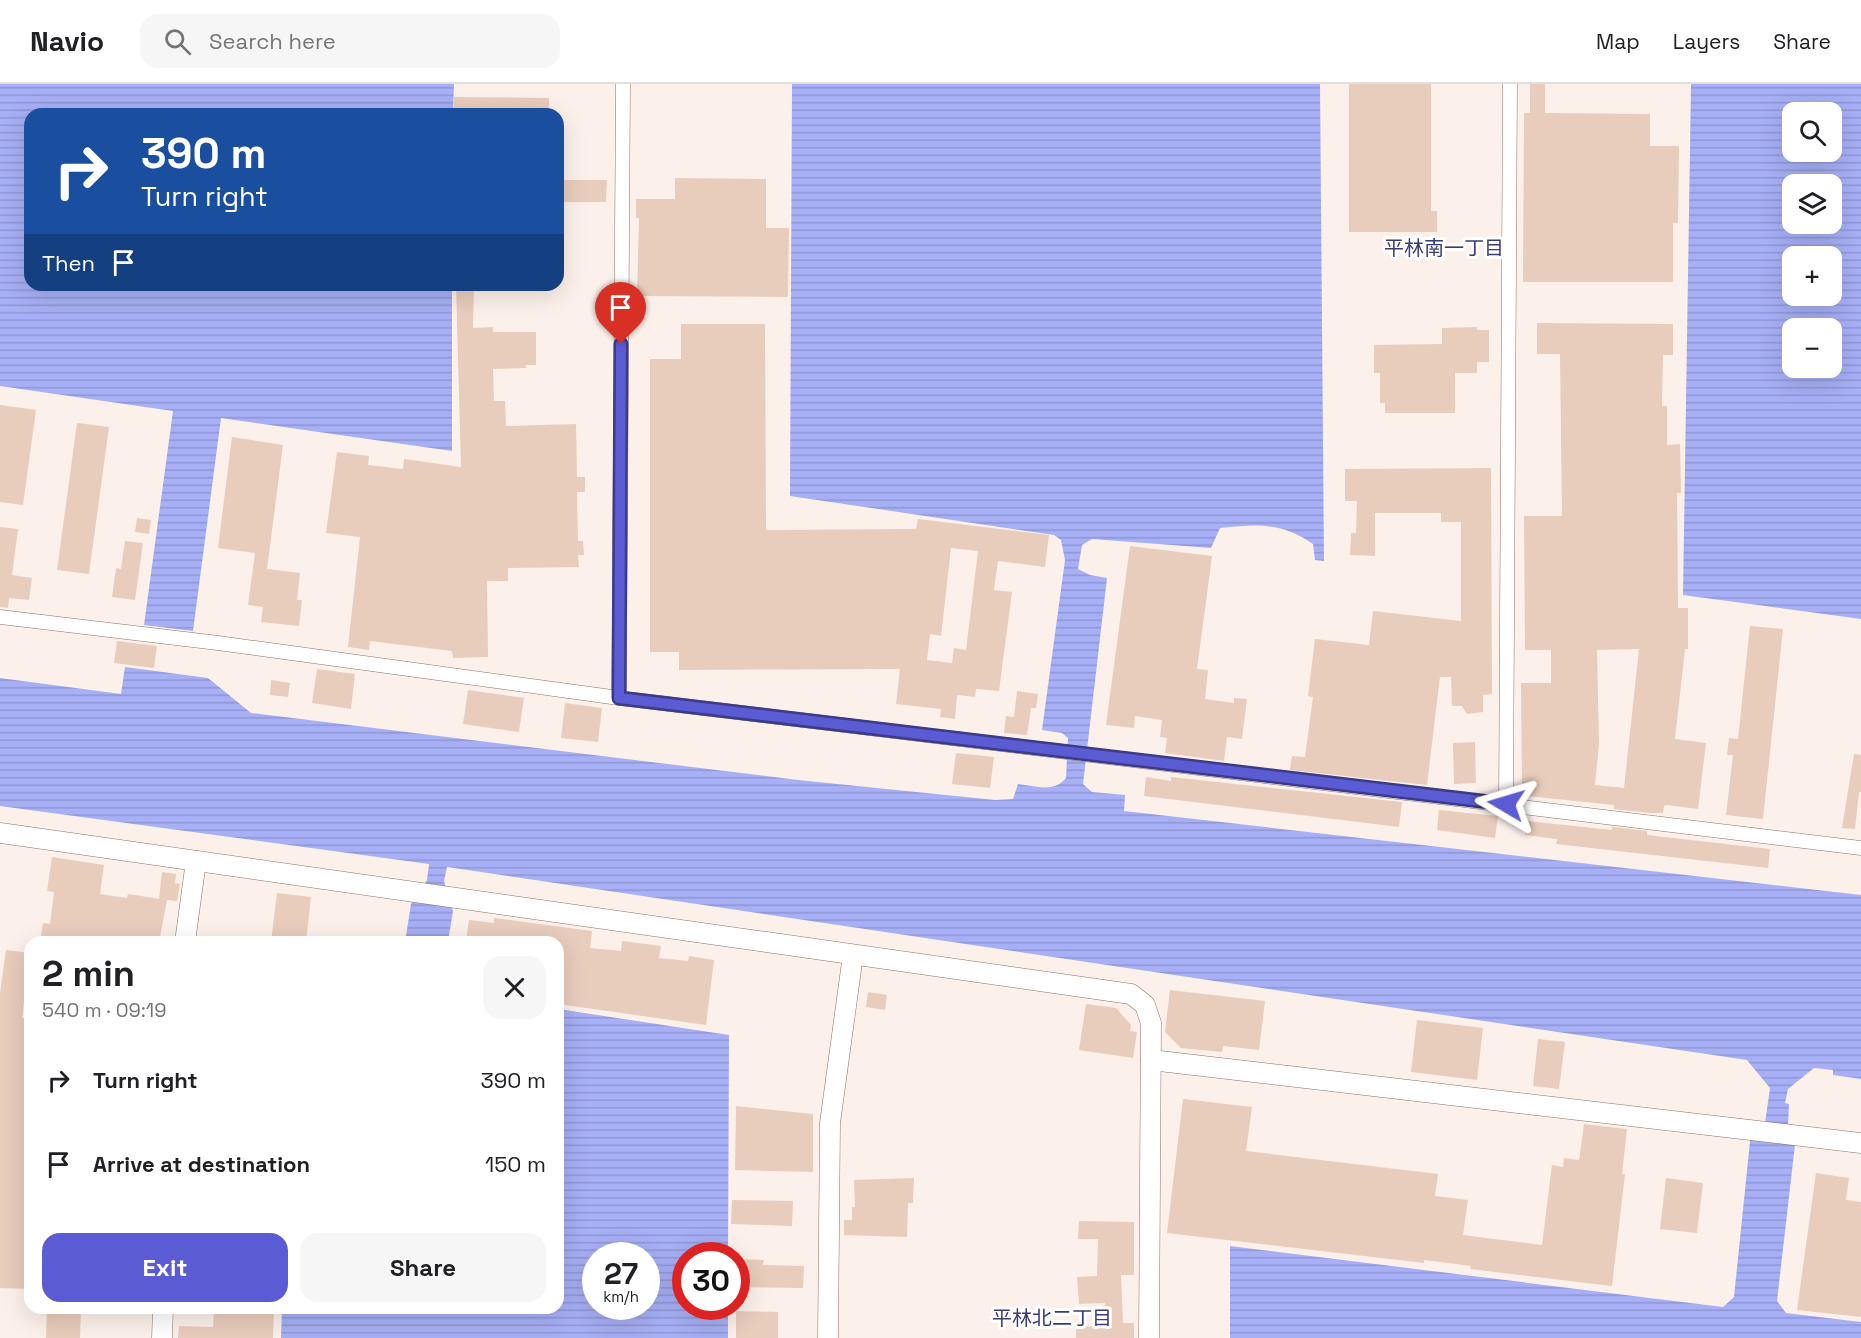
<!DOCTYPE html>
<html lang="en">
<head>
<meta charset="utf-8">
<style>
  body { margin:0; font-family:"Space Grotesk","Noto Sans JP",sans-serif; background:#f6f6f6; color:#202124; height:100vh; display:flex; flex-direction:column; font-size:22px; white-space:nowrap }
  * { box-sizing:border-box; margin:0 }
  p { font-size:20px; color:#757577 }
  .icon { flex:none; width:33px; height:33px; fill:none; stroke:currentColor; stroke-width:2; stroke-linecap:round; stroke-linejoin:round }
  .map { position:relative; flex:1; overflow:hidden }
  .side { position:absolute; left:24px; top:852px; width:540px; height:378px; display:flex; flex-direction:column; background:#fff; border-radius:18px; box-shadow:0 6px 24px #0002 }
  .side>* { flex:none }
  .top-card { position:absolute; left:24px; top:24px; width:540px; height:183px; border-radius:18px; box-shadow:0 6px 24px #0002; background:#1a4fa0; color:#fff; overflow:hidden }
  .tools { position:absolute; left:1782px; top:18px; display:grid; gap:12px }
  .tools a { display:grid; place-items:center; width:60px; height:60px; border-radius:12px; background:#fff; box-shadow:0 6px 24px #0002; font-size:30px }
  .speed { position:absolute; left:582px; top:1158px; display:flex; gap:12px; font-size:30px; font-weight:700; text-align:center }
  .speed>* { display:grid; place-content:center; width:78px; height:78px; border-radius:50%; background:#fff; box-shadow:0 6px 24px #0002; line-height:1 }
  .speed small { font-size:15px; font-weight:400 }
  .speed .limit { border:9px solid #d22; background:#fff; color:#111 }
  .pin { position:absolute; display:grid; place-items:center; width:51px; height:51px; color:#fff; margin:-62px -26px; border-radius:50% 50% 50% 0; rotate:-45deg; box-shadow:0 0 6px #0007 }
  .pin .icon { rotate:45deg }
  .me { position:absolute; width:66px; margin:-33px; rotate:277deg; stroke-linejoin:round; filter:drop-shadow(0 0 4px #0008) }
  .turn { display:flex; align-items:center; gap:21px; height:126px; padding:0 18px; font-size:27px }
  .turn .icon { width:78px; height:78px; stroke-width:2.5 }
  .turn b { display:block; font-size:42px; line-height:51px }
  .then { display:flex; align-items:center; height:57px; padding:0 18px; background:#0003; gap:12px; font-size:22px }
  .round { display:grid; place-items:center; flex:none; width:63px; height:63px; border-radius:18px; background:#f6f6f6 }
  .head { display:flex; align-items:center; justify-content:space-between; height:102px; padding:0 18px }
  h1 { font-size:36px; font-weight:700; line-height:45px }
  .action { display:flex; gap:12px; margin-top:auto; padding:12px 18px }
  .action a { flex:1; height:69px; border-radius:18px; background:#5b5bd3; color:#fff; font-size:24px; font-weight:700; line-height:69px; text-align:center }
  .action a+a { background:#f6f6f6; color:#202124 }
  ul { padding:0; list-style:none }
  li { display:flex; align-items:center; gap:18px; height:84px; padding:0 18px }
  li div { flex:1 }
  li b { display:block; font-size:22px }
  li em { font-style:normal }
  header { display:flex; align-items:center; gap:36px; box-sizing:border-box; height:84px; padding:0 30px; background:#fff; border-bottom:2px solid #e0e0e0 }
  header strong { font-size:28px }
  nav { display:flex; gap:33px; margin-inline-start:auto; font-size:21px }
  .search { width:420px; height:54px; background:#f6f6f6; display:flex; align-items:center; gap:15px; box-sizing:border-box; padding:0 21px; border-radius:18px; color:#757577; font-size:22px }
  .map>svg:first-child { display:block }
  .water { fill:url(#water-rules); fill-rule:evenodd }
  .building { fill:#e8ccbc; fill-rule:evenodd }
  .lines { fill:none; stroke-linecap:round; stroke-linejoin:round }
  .street-casing { stroke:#8c7264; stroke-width:15 }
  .secondary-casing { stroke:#8c7264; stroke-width:21 }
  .street { stroke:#fff; stroke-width:14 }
  .secondary { stroke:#fff; stroke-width:20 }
  .route-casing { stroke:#3b3b89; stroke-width:15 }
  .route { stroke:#5b5bd3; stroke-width:10 }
  .labels { text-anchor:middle; stroke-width:6; stroke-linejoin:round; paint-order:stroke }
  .neighbourhood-label { font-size:20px; fill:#393b77; stroke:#fff }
</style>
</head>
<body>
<header>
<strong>Navio</strong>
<div class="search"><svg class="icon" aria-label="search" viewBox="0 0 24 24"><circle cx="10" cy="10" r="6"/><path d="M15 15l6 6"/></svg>Search here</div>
<nav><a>Map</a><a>Layers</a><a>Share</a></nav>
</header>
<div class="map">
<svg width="1861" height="1254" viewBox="0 0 1861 1254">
  <defs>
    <pattern id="water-rules" width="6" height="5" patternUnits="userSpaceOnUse" patternTransform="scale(1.5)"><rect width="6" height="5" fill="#a7aff6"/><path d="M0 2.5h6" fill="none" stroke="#9096d2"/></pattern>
  </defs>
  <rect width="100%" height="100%" fill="#fcf0ea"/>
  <g class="water">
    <polygon points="0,0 454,0 453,30 30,30 30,201 452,201 452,367 221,334 193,547 144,541 173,327 0,302"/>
    <path d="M 792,0 L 1320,0 L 1324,477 L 1315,476 L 1313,460 C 1281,438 1257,440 1220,444 L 1211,464 L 1092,455 L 1082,461 L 1078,485 L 1090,491 L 1107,494 L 1083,700 L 1092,708 L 1125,711 L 1124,727 L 1861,811 L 1861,995 L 1833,991 L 1833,986 L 1814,984 L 1788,1005 L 1785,1019 L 1789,1020 L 1788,1041 L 1797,1043 L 1777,1217 L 1786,1229 L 1861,1238 L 1861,1254 L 1230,1254 L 1230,1162 L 1723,1223 L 1734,1213 L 1752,1038 L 1765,1039 L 1770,1004 L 1747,976 L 447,783 L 444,797 L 453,827 L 448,858 L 405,858 L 411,820 L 427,796 L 429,780 L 0,722 L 0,594 L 121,610 L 125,583 L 208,594 L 251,629 L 798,696 L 995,716 L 1013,715 L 1018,700 C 1035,702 1054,709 1066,694 L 1068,654 L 1062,649 L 1042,646 L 1065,476 L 1061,456 L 1054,451 L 790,412 Z"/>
    <path d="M 1691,0 L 1861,0 L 1861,535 L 1683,511 ZM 1792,28 L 1832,28 L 1832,68 L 1792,68 ZM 1792,100 L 1832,100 L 1832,140 L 1792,140 ZM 1792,172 L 1832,172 L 1832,212 L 1792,212 ZM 1792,244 L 1832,244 L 1832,284 L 1792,284 Z"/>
    <path d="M 558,925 L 729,951 L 728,1171 L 686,1172 L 686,1222 L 728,1223 L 728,1254 L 281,1254 L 282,1224 L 558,1224 ZM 596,1172 L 646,1172 L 646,1222 L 596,1222 Z"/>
  </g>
  <g class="building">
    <polygon points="1349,0 1431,0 1431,127 1437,127 1437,148 1349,148"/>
    <polygon points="1530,0 1545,0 1545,29 1650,30 1650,62 1679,62 1678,139 1673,139 1673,198 1523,198 1524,29 1530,29"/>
    <polygon points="454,13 549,14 549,30 454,30"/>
    <polygon points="675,94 766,95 766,144 789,144 788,213 637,212 639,134 636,134 636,115 675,115"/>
    <polygon points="558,96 607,96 606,118 558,118"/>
    <polygon points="456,201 474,201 473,244 493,243 493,248 536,248 536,281 526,281 526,284 493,285 494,317 505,317 506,342 576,340 577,393 585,393 585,408 577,408 578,457 583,457 584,471 578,471 579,483 508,484 508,497 487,497 488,573 453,574 452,567 370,557 369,566 348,563 360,453 326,449 337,368 369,372 368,381 403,385 404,375 461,383"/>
    <path d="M 1537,239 L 1673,240 L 1673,271 L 1663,271 L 1662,322 L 1667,322 L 1667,361 L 1680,360 L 1681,409 L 1677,409 L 1678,524 L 1688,524 L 1688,565 L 1685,565 L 1675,655 L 1706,659 L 1698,725 L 1667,721 L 1664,722 L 1663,729 L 1649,729 L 1614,725 L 1614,721 L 1527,712 L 1527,702 L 1522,702 L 1521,599 L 1551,599 L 1551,566 L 1525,566 L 1524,432 L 1562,432 L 1560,270 L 1537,270 ZM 1639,565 L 1624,704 L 1595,701 L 1599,660 L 1597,566 Z"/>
    <path d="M 681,240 L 765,240 L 766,446 L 916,445 L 918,435 L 1049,451 L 1045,483 L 998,477 L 994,506 L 1012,508 L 999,607 L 976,605 L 975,613 L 957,611 L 955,635 L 940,633 L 941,625 L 896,620 L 900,585 L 679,586 L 679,568 L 650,568 L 650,275 L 681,275 ZM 951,464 L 978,467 L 966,566 L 954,564 L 952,579 L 927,576 L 930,550 L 941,552 Z"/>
    <polygon points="1477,243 1477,246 1489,246 1489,278 1477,278 1477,289 1455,289 1455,329 1385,329 1385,319 1380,319 1380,289 1374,289 1374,261 1442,260 1442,244"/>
    <polygon points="0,321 36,326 23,421 0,418"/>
    <polygon points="77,339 109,343 89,490 57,486"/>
    <polygon points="232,353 283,361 267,485 300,489 297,516 302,516 299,542 261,538 263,523 248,521 255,469 218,464"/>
    <polygon points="1491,384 1492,610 1483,611 1483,628 1467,630 1462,622 1452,622 1451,593 1440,593 1427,701 1290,686 1292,672 1305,673 1313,613 1308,612 1315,555 1369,561 1373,527 1461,537 1461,438 1441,438 1441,429 1375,429 1375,472 1350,471 1351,449 1356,449 1357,417 1345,417 1345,385"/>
    <polygon points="137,434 151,436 149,450 135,448"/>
    <polygon points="0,443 18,445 12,491 32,494 29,516 9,514 8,524 0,523"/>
    <polygon points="125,457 143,459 135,516 112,513 116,484 121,485"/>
    <polygon points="1130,462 1212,472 1197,585 1208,586 1205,615 1234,619 1234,614 1247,615 1242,655 1227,653 1224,677 1165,669 1167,654 1160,653 1162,636 1135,632 1134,644 1106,641"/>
    <polygon points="1750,542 1783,545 1763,735 1726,731 1733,671 1727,671 1729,654 1738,655"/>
    <polygon points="117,557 157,562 154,584 114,579"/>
    <polygon points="317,585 355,590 351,625 312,619"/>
    <polygon points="271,596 290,599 288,613 270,611"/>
    <polygon points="468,606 524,614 519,648 463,640"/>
    <polygon points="1017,607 1038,610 1036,624 1031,624 1027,651 1004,649 1006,632 1014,633"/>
    <polygon points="565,619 602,624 598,658 561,654"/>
    <polygon points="1475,658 1476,699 1454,700 1453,659"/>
    <polygon points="956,669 994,673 990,704 952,700"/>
    <polygon points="1854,670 1861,671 1861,708 1859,708 1855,745 1842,744"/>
    <polygon points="1146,693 1171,697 1171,693 1402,718 1399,743 1144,712"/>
    <polygon points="1439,726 1498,732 1495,754 1437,746"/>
    <polygon points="1527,737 1612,746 1612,743 1647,747 1647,751 1770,765 1768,784 1556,760 1557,755 1525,751"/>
    <polygon points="52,773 104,781 100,810 127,814 128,810 167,816 159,858 40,858 43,839 50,840 54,808 47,807"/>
    <polygon points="162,788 176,790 175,799 180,800 177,817 159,815"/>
    <polygon points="277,809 311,813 306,858 271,858"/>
    <polygon points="494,834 592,847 590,864 621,867 622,857 661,862 659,874 688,877 689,872 714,876 706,941 558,920 558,858 466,857 469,836 494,839"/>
    <polygon points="6,866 30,869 22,934 30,934 30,1205 0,1204 0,909"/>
    <polygon points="1170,906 1265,917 1259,966 1223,962 1222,968 1181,964 1165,948"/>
    <polygon points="868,908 887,911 885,926 866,923"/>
    <polygon points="1086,920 1116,924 1131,941 1130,947 1137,948 1133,974 1079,966"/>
    <polygon points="1417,936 1483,944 1477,996 1411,988"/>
    <polygon points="1538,955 1565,958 1559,1005 1533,1002"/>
    <polygon points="1183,1015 1252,1023 1246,1067 1438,1090 1435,1112 1468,1116 1463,1151 1542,1161 1552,1081 1563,1083 1564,1074 1579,1076 1584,1040 1627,1045 1622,1090 1625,1090 1612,1202 1470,1185 1471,1182 1424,1176 1424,1179 1167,1149"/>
    <polygon points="736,1022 813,1030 813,1088 735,1086"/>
    <polygon points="1816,1089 1849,1094 1846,1116 1861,1118 1861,1233 1797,1226"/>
    <polygon points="914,1094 913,1119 908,1119 907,1153 844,1151 844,1136 852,1136 852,1123 855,1123 854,1096"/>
    <polygon points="1666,1094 1703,1099 1697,1149 1660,1145"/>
    <polygon points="732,1116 793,1117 792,1142 731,1140"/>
    <polygon points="1079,1137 1134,1138 1134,1191 1121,1191 1123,1239 1134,1239 1134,1254 1076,1254 1076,1242 1105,1243 1105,1219 1079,1220 1077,1193 1097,1192 1098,1155 1078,1155"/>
    <polygon points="736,1175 764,1176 763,1181 804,1182 803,1204 736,1203"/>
    <polygon points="47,1224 81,1224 80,1254 46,1254"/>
    <polygon points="214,1224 274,1224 273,1254 178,1254 179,1242 213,1243"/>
    <polygon points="736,1227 778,1228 778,1254 736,1254"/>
  </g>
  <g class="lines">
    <defs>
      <g id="street">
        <polyline points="0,533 218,559 619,614 1861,764"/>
        <polyline points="619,614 623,0"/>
        <polyline points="1506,721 1510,0"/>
      </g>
      <g id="secondary">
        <polyline points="0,749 1131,910 1145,921 1151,939 1149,1254"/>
        <polyline points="185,858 196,777"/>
        <polyline points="1151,976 1861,1059"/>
        <polyline points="162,1254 163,1224"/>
        <polyline points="828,1254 830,1039 853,871"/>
      </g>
    </defs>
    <use href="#street" class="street-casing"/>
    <use href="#secondary" class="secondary-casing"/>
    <use href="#street" class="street"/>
    <use href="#secondary" class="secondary"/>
  </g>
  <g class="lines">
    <defs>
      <polyline id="route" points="621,260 619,614 1506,720"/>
    </defs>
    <use href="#route" class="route-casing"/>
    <use href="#route" class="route"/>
  </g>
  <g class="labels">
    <g class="neighbourhood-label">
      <text x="1444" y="171">平林南一丁目</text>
      <text x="1052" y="1241">平林北二丁目</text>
    </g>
  </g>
</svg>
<div class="tools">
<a><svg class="icon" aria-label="search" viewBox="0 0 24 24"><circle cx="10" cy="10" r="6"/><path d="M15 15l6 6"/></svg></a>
<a><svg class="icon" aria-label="layers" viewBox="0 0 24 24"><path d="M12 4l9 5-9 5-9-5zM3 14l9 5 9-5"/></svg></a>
<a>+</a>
<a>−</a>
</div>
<div class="speed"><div>27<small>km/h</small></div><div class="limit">30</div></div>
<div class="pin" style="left:621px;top:260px;background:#d93025"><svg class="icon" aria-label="arrive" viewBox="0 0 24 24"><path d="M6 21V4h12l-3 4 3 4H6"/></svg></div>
<svg class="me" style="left:1506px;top:720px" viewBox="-20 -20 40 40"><path d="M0-17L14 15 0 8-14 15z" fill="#5b5bd3" stroke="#fff" stroke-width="4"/></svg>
<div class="top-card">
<div class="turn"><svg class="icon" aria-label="right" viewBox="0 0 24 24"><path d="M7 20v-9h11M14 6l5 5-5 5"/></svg><div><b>390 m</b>Turn right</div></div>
<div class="then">Then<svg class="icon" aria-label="arrive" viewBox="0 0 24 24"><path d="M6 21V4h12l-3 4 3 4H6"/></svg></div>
</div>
<section class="side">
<div class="head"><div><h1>2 min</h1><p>540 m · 09:19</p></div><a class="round"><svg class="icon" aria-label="close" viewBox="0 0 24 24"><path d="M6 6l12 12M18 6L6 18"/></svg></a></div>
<ul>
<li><svg class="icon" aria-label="right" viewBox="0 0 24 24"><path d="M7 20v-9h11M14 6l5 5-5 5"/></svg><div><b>Turn right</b></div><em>390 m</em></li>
<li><svg class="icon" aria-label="arrive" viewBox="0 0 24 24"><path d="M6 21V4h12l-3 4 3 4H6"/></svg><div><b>Arrive at destination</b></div><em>150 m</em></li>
</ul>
<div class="action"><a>Exit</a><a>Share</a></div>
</section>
</div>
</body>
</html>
